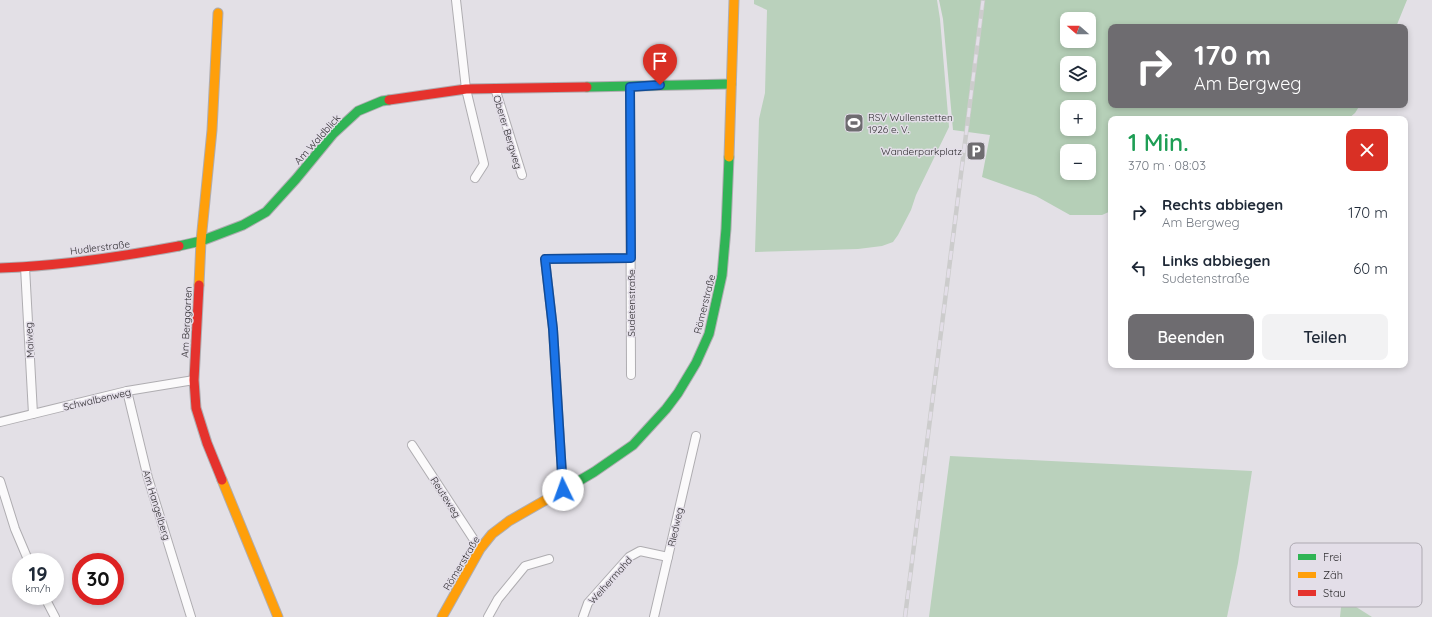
<!DOCTYPE html>
<html lang="de">
<head>
<meta charset="utf-8">
<style>
  body { margin:0; font-family:Quicksand,sans-serif; background:#f2f2f3; color:#1f2937; height:100vh; display:flex; flex-direction:column; font-size:15px; white-space:nowrap }
  * { box-sizing:border-box; margin:0 }
  p { font-size:13px; color:#747a83 }
  .icon { flex:none; width:22px; height:22px; fill:none; stroke:currentColor; stroke-width:2; stroke-linecap:round; stroke-linejoin:round }
  .map { position:relative; flex:1; overflow:hidden }
  .panel { position:absolute; left:1108px; top:116px; width:300px; height:252px; display:flex; flex-direction:column; background:#fff; border-radius:8px; box-shadow:0 2px 6px #0003 }
  .panel>* { flex:none }
  .guide { position:absolute; left:1108px; top:24px; width:300px; height:84px; border-radius:8px; box-shadow:0 2px 6px #0003; background:#6e6c70; color:#fff; overflow:hidden }
  .needle { width:26px; rotate:290deg }
  .buttons { position:absolute; left:1060px; top:12px; display:grid; gap:8px }
  .buttons a { display:grid; place-items:center; width:36px; height:36px; border-radius:8px; background:#fff; box-shadow:0 2px 6px #0003; font-size:20px }
  .speed { position:absolute; left:12px; top:553px; display:flex; gap:8px; font-size:20px; font-weight:700; text-align:center }
  .speed>* { display:grid; place-content:center; width:52px; height:52px; border-radius:50%; background:#fff; box-shadow:0 2px 6px #0003; line-height:1 }
  .speed small { font-size:10px; font-weight:400 }
  .speed .limit { border:6px solid #d22; background:#fff; color:#111 }
  .pin { position:absolute; display:grid; place-items:center; width:34px; height:34px; color:#fff; margin:-41px -17px; border-radius:50% 50% 50% 0; rotate:-45deg; box-shadow:0 0 4px #0007 }
  .pin .icon { rotate:45deg }
  .me { position:absolute; width:44px; margin:-22px; rotate:357deg; stroke-linejoin:round; filter:drop-shadow(0 0 3px #0008) }
  .turn { display:flex; align-items:center; gap:14px; height:84px; padding:0 20px; font-size:18px }
  .turn .icon { width:52px; height:52px; stroke-width:2.5 }
  .turn b { display:block; font-size:28px; line-height:34px }
  .round { display:grid; place-items:center; flex:none; width:42px; height:42px; border-radius:8px; background:#f2f2f3 }
  .headline { display:flex; align-items:center; justify-content:space-between; height:68px; padding:0 20px }
  h1 { font-size:24px; font-weight:600; line-height:30px; color:#1e9e55 }
  .action { display:flex; gap:8px; margin-top:auto; padding:8px 20px }
  .action a { flex:1; height:46px; border-radius:8px; background:#6e6c70; color:#fff; font-size:16px; font-weight:600; line-height:46px; text-align:center }
  .action a+a { background:#f2f2f3; color:#1f2937 }
  ul { padding:0; list-style:none }
  li { display:flex; align-items:center; gap:12px; height:56px; padding:0 20px }
  li div { flex:1 }
  li b { display:block; font-size:15px }
  li em { font-style:normal }
  .map>svg:first-child { display:block }
  .green { fill:#bad1bc }
  .forest { fill:#b5cfb7; fill-rule:evenodd }
  .lines { fill:none; stroke-linecap:round; stroke-linejoin:round }
  .street-casing { stroke:#afadb1; stroke-width:10 }
  .fast-casing { stroke:#afadb1; stroke-width:11 }
  .slow-casing { stroke:#afadb1; stroke-width:11 }
  .jam-casing { stroke:#afadb1; stroke-width:11 }
  .street { stroke:#fbfafb; stroke-width:8 }
  .fast { stroke:#30b455; stroke-width:9 }
  .slow { stroke:#ff9f0a; stroke-width:9 }
  .jam { stroke:#e5322d; stroke-width:9 }
  .rail-casing { stroke:#ccc; stroke-width:4.5 }
  .rail { stroke:#e3dee8; stroke-width:3; stroke-dasharray:9; stroke-linecap:butt }
  .route-casing { stroke:#114b97; stroke-width:10 }
  .route { stroke:#1a73e8; stroke-width:7 }
  .labels { text-anchor:middle; stroke-width:3; stroke-linejoin:round; paint-order:stroke }
  .poi-label { font-size:10px; fill:#2f2d30; stroke:#e3dee8; text-anchor:start }
  .street-label { font-size:10px; fill:#2f2d30; stroke:#e3dee8 }
  .key { fill:#e3dee8; stroke:#ada9b1; stroke-width:1 }
  .key-label { font-size:11px; fill:#2f2d30 }
</style>
</head>
<body>
<div class="map">
<svg width="1432" height="617" viewBox="0 0 1432 617">
  <rect width="100%" height="100%" fill="#e3e0e6"/>
  <g class="green">
    <polygon points="754,0 937,0 940,19 949,127 916,195 911,210 898,235 893,242 882,246 858,249 755,252 759,119 765,93 767,10 754,4"/>
    <polygon points="950,456 1252,471 1238,563 1227,617 929,617"/>
    <polygon points="1342,598 1372,617 1340,617"/>
  </g>
  <path class="forest" d="M 939,0 L 1407,0 L 1396,27 L 1111,27 L 1111,105 L 1360,105 L 1355,113 L 1348,119 L 1111,119 L 1111,211 L 1102,215 L 1070,215 L 1036,196 L 982,177 L 990,135 L 953,130 L 943,19 ZM 1067,19 L 1089,19 L 1089,41 L 1067,41 ZM 1067,63 L 1089,63 L 1089,85 L 1067,85 ZM 1067,107 L 1089,107 L 1089,129 L 1067,129 ZM 1067,151 L 1089,151 L 1089,173 L 1067,173 Z"/>
  <g class="lines">
    <defs>
      <g id="street">
        <polyline points="456,0 466,89 484,164 475,178"/>
        <polyline points="630,87 631,375"/>
        <polyline points="495,88 522,175"/>
        <polyline points="25,267 33,414"/>
        <polyline points="127,391 148,478 191,617"/>
        <polyline points="0,422 127,391 194,380"/>
        <polyline points="412,445 480,549"/>
        <polyline points="0,481 15,529 29,562"/>
        <polyline points="563,490 553,329 545,259 631,258"/>
        <polyline points="44,596 55,617"/>
        <polyline points="488,617 498,599 525,566 549,559"/>
        <polyline points="583,617 588,603 629,557 640,551 668,557"/>
        <polyline points="654,617 696,436"/>
      </g>
      <g id="fast">
        <polyline points="587,87 731,84"/>
        <polyline points="179,246 201,241 243,225 266,212 296,179 333,134 358,111 382,101 389,100"/>
        <polyline points="577,482 594,472 633,445 666,409 678,393 696,363 709,334 722,275 726,229 729,157"/>
      </g>
      <g id="slow">
        <polyline points="729,157 734,0"/>
        <polyline points="199,285 201,241 212,130 218,13"/>
        <polyline points="222,480 278,617"/>
        <polyline points="442,617 480,549 492,534 509,521 577,482"/>
      </g>
      <g id="jam">
        <polyline points="389,100 466,89 587,87"/>
        <path d="M 0,268 C 60,266 120,257 179,246"/>
        <polyline points="199,285 194,380 196,408 207,443 222,480"/>
      </g>
    </defs>
    <use href="#street" class="street-casing"/>
    <use href="#fast" class="fast-casing"/>
    <use href="#slow" class="slow-casing"/>
    <use href="#jam" class="jam-casing"/>
    <use href="#street" class="street"/>
    <use href="#fast" class="fast"/>
    <use href="#slow" class="slow"/>
    <use href="#jam" class="jam"/>
    <defs>
      <polyline id="rail" points="905,617 983,0"/>
    </defs>
    <use href="#rail" class="rail-casing"/>
    <use href="#rail" class="rail"/>
  </g>
  <g class="lines">
    <defs>
      <polyline id="route" points="563,490 553,329 545,259 631,258 630,87 660,85"/>
    </defs>
    <use href="#route" class="route-casing"/>
    <use href="#route" class="route"/>
  </g>
  <defs>
    <symbol id="stadium-square" viewBox="-11 -11 22 22"><rect x="-9" y="-9" width="18" height="18" rx="4" fill="#6e6c70" stroke="#e3dee8"/><path d="M0-5a6.5 5 0 1 0 0 10a6.5 5 0 1 0 0-10ZM-3.5-1.8h7v3.6h-7Z" fill="#fff"/></symbol>
    <symbol id="parking-square" viewBox="-11 -11 22 22"><rect x="-9" y="-9" width="18" height="18" rx="4" fill="#6e6c70" stroke="#e3dee8"/><path d="M-3.5-5.5H1a3.5 3.5 0 0 1 0 7H-1V5.5H-3.5ZM-1-3.4V-.6H.8a1.4 1.4 0 0 0 0-2.8Z" fill="#fff"/></symbol>
  </defs>
  <g fill-rule="evenodd">
    <use href="#stadium-square" x="843" y="112" width="22" height="22"/>
    <use href="#parking-square" x="965" y="140" width="22" height="22"/>
  </g>
  <g class="labels">
    <g class="poi-label">
      <text x="868" y="121">RSV Wullenstetten<tspan x="868" dy="12">1926 e. V.</tspan></text>
      <text x="962" y="155" text-anchor="end">Wanderparkplatz</text>
    </g>
    <g class="street-label">
      <text transform="translate(508 132) rotate(73)" y="4">Oberer Bergweg</text>
      <text transform="translate(317 139) rotate(-48)" y="4">Am Waldblick</text>
      <text transform="translate(100 247) rotate(-7)" y="4">Hudlerstraße</text>
      <text transform="translate(631 303) rotate(-90)" y="4">Sudetenstraße</text>
      <text transform="translate(704 304) rotate(-76)" y="4">Römerstraße</text>
      <text transform="translate(186 322) rotate(-87)" y="4">Am Berggarten</text>
      <text transform="translate(29 340) rotate(-93)" y="4">Maiweg</text>
      <text transform="translate(97 399) rotate(-13)" y="4">Schwalbenweg</text>
      <text transform="translate(446 497) rotate(57)" y="4">Reuteweg</text>
      <text transform="translate(157 505) rotate(73)" y="4">Am Hangelberg</text>
      <text transform="translate(675 527) rotate(-77)" y="4">Riedweg</text>
      <text transform="translate(461 563) rotate(-59)" y="4">Römerstraße</text>
      <text transform="translate(610 580) rotate(-48)" y="4">Weihermahd</text>
    </g>
  </g>
  <rect x="1290" y="543" width="132" height="64" rx="6" class="key"/>
  <rect x="1298" y="554" width="18" height="6" fill="#30b455"/>
  <rect x="1298" y="572" width="18" height="6" fill="#ff9f0a"/>
  <rect x="1298" y="590" width="18" height="6" fill="#e5322d"/>
  <g class="key-label">
    <text x="1323" y="561">Frei</text>
    <text x="1323" y="579">Zäh</text>
    <text x="1323" y="597">Stau</text>
  </g>
</svg>
<div class="buttons">
<a><svg class="needle" viewBox="-14 -14 28 28"><path d="M0-13l5 13h-10z" fill="#e53935"/><path d="M0 13l5-13h-10z" fill="#747a83"/></svg></a>
<a><svg class="icon" aria-label="layers" viewBox="0 0 24 24"><path d="M12 4l9 5-9 5-9-5zM3 14l9 5 9-5"/></svg></a>
<a>+</a>
<a>−</a>
</div>
<div class="speed"><div>19<small>km/h</small></div><div class="limit">30</div></div>
<div class="pin" style="left:660px;top:85px;background:#d93025"><svg class="icon" aria-label="arrive" viewBox="0 0 24 24"><path d="M6 21V4h12l-3 4 3 4H6"/></svg></div>
<svg class="me" style="left:563px;top:490px" viewBox="-20 -20 40 40"><circle r="19" fill="#fff"/><path d="M0-13L10 11 0 6-10 11z" fill="#1a73e8"/></svg>
<div class="guide">
<div class="turn"><svg class="icon" aria-label="right" viewBox="0 0 24 24"><path d="M7 20v-9h11M14 6l5 5-5 5"/></svg><div><b>170 m</b>Am Bergweg</div></div>
</div>
<section class="panel">
<div class="headline"><div><h1>1 Min.</h1><p>370 m · 08:03</p></div><a class="round" style="background:#d93025;color:#fff"><svg class="icon" aria-label="close" viewBox="0 0 24 24"><path d="M6 6l12 12M18 6L6 18"/></svg></a></div>
<ul>
<li><svg class="icon" aria-label="right" viewBox="0 0 24 24"><path d="M7 20v-9h11M14 6l5 5-5 5"/></svg><div><b>Rechts abbiegen</b><p>Am Bergweg</p></div><em>170 m</em></li>
<li><svg class="icon" aria-label="left" viewBox="0 0 24 24"><path d="M17 20v-9H6M10 6l-5 5 5 5"/></svg><div><b>Links abbiegen</b><p>Sudetenstraße</p></div><em>60 m</em></li>
</ul>
<div class="action"><a>Beenden</a><a>Teilen</a></div>
</section>
</div>
</body>
</html>
